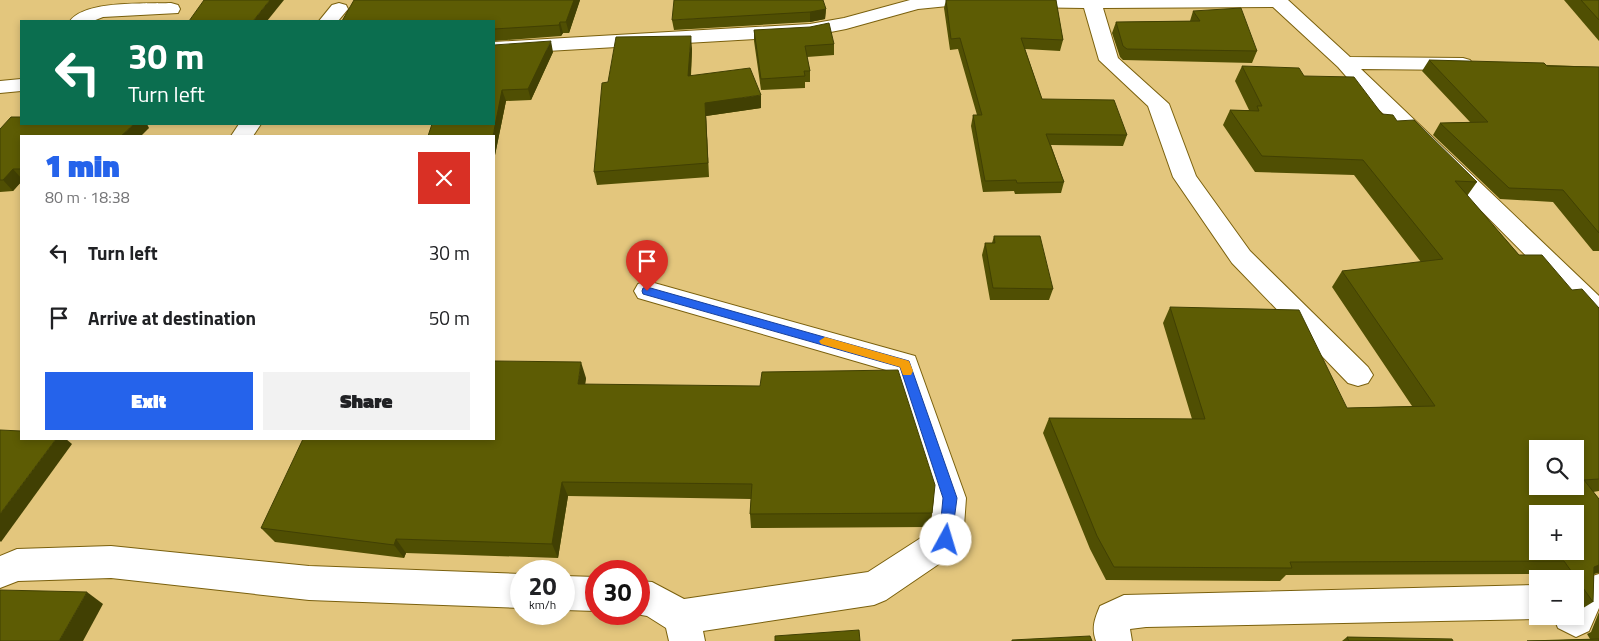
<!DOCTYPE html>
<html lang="en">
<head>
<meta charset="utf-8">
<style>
  body { margin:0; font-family:"Titillium Web",sans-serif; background:#f2f2f2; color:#202124; height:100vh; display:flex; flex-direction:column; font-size:19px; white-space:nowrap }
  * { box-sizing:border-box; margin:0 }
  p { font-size:16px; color:#757577 }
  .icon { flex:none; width:28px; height:28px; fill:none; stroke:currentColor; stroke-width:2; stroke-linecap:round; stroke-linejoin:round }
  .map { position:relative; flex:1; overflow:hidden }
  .panel { position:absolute; left:20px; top:135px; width:475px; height:305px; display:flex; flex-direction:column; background:#fff; border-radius:0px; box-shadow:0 2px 8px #0003 }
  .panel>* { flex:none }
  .banner { position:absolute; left:20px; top:20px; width:475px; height:105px; border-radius:0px; box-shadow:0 2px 8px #0003; background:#0b6e4f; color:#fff; overflow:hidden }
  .tools { position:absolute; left:1529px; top:440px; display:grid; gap:10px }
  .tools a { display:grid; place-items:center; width:55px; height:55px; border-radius:0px; background:#fff; box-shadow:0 2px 8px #0003; font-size:25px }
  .speed { position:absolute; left:510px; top:560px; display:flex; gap:10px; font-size:25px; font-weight:700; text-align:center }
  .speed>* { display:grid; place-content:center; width:65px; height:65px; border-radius:50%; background:#fff; box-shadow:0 2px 8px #0003; line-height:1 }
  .speed small { font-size:12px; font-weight:400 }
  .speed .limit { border:8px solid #d22; background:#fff; color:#111 }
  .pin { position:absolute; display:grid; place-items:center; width:42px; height:42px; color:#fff; margin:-51px -21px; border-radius:50% 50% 50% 0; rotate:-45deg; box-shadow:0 0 5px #0007 }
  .pin .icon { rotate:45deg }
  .me { position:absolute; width:55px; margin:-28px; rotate:6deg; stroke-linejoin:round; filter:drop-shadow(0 0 4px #0008) }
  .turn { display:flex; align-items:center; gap:18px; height:105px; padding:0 25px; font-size:22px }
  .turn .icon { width:65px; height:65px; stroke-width:2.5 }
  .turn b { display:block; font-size:35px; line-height:42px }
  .round { display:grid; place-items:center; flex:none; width:52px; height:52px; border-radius:0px; background:#f2f2f2 }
  .head { display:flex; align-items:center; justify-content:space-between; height:85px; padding:0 25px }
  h1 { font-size:30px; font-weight:800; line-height:38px; color:#2563eb }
  .cta { display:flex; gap:10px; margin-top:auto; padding:10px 25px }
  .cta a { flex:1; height:58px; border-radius:0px; background:#2563eb; color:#fff; font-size:20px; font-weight:800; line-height:58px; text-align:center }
  .cta a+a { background:#f2f2f2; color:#202124 }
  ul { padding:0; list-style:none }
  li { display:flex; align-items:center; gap:15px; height:65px; padding:0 25px }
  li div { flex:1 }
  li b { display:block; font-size:19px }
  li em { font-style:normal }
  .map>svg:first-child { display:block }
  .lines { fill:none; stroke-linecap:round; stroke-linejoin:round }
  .minor-casing { stroke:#7a600d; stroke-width:2 }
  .minor { fill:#fff; fill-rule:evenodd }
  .wall { fill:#504f03 }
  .shaded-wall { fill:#414003 }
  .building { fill:#5d5c04; stroke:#414003; fill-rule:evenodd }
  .route { fill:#2563eb; stroke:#184099 }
  .slow { fill:#f59e0b }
</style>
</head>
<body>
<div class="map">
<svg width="1599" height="641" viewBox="0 0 1599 641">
  <rect width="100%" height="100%" fill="#e3c67d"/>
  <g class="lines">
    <defs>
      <g id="minor">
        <polygon points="910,0 1288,0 1350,57 1463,58 1470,60 1473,64 1470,68 1463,70 1361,69 1599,296 1599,322 1589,319 1403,132 1358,90 1338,67 1273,7 1103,8 1118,58 1169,104 1196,176 1250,251 1368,367 1373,375 1368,383 1358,386 1348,383 1232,263 1173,177 1148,106 1099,60 1084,8 948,6 918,9 846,29 810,36 494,54 494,42 810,24 844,18"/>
        <path d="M 171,3 L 178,5 L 180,9 L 178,13 L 103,17 L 93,21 L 70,21 C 85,0 146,4 171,3 Z"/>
        <polygon points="339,3 346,5 348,9 338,21 319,21 332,5"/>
        <polygon points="21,79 21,91 0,93 0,81"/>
        <polygon points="239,124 261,124 253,136 231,136"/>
        <polygon points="647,281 915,356 966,498 963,540 958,551 886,600 874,605 703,631 705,641 669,641 666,628 647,616 636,614 639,614 639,581 652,582 684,599 868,572 930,532 934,498 893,372 638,298 634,291 638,284"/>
        <polygon points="111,546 309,566 521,574 521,608 309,600 111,578 18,581 0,588 0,556 17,549"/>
        <polygon points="1599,574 1599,608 1589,631 1576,637 1558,628 1553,616 1575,616 1576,581"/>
        <polygon points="564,576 596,577 596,611 564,610"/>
        <path d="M 1538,585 L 1538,616 L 1545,616 L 1538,619 L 1146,627 L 1130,629 L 1132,641 L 1096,641 C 1091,628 1095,618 1100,606 L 1124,595 Z"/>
      </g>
    </defs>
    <use href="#minor" class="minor-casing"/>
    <use href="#minor" class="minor"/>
  </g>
  <g class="wall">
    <polygon points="354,0 580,0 569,33 563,33 561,36 494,41 494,21"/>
    <polygon points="946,0 1056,0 1063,40 1060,51 1025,49 1042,99 1127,135 1123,146 1051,145 1064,182 1061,193 1015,194 1014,191 983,192 971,126 973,115 977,115 958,49 950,50 944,8"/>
    <polygon points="1564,0 1599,0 1599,41"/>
    <polygon points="826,9 825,19 810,22 674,30 672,20"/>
    <polygon points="1193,11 1257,51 1252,63 1123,60 1120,57 1112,33 1116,22 1190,21"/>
    <polygon points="754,30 834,44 834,55 807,57 810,71 810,82 805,82 805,88 761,90 754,41"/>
    <polygon points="494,45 553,52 531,100 506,101 494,160"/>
    <polygon points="692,49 691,76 761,108 706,116 709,177 597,185 594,172"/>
    <polygon points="1429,60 1599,67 1599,251 1593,251 1553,202 1500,199 1433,135 1440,123 1470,122 1422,71"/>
    <polygon points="1242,66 1304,76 1382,114 1397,121 1477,182 1467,196 1519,255 1599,308 1599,491 1593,492 1599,499 1599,573 1594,574 1593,602 1575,613 1575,579 1548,579 1545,574 1286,575 1280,581 1106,580 1090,549 1043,433 1049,418 1192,419 1163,323 1170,307 1347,408 1412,406 1332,287 1342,271 1421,262 1354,175 1255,172 1223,125 1230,110 1249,110 1235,81"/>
    <polygon points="149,128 21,136 21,182 13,191 0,192 0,129"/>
    <polygon points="994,236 1053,289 1049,300 990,300 982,255 985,243 992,243"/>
    <polygon points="586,378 585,384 932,513 929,527 751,528 750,514 751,499 568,496 558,558 406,553 404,558 275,542 261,528"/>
    <polygon points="1599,612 1599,641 1527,641 1590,639 1587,634 1591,632"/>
    <polygon points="1347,637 1453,641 1342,641"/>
  </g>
  <g class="shaded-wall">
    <polygon points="270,0 284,0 267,21 253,21"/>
    <polygon points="574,0 580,0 569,33 566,22"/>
    <polygon points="826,9 825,19 810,22 810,12"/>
    <polygon points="560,22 563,33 561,36 559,25"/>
    <polygon points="691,36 692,49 690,90 688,76"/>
    <polygon points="551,41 553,52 531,100 528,89"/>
    <polygon points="502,90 506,101 494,160 494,136 493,136"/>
    <polygon points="761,95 761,108 706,116 709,177 705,103"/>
    <polygon points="134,124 147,124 149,128 141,136 121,136"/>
    <polygon points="13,169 21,178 21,182 13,191 3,180"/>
    <polygon points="581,362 586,378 583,400 578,384"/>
    <polygon points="56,439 66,439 72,444 1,542 0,541 0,514"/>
    <polygon points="562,482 568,496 558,558 552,544"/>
    <polygon points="396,539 406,553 404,558 394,545"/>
    <polygon points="1599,565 1599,572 1577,579 1594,567"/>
    <polygon points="87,592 103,604 83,641 59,641"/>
  </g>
  <g class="building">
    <polygon points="204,0 270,0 253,21 189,21"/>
    <polygon points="354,0 574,0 566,22 560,22 559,25 494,29 494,21 342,21"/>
    <polygon points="674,0 823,0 826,9 810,12 672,20"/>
    <polygon points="946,0 1056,0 1063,40 1021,38 1042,99 1114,100 1127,135 1046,134 1064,182 1017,183 1016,180 985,181 973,115 982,115 960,38 951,39"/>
    <polygon points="1581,0 1599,0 1599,20"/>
    <polygon points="1241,8 1257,51 1127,49 1123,46 1116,22 1200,21 1193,11"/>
    <polygon points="829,23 834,44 805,46 810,71 804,71 805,76 761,79 754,30 810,27"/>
    <polygon points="691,36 688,76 750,68 761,95 705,103 708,163 594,172 602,83 608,82 616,37"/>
    <polygon points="551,41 528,89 502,90 493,136 428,136 432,124 494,124 494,45"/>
    <polygon points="1429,60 1544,63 1547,66 1599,67 1599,233 1563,190 1509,188 1440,123 1488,122"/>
    <path d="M 1242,66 L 1299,68 L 1304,76 L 1354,77 L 1382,114 L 1393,115 L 1397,121 L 1414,120 L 1477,182 L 1455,181 L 1519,255 L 1542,255 L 1572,290 L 1582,289 L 1599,308 L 1599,479 L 1584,480 L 1599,499 L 1599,565 L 1594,567 L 1593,602 L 1564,561 L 1290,562 L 1292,568 L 1114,567 L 1097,536 L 1049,418 L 1205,419 L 1170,307 L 1299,310 L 1347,408 L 1435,406 L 1342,271 L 1443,259 L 1363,160 L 1262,156 L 1230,110 L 1259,111 L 1257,106 L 1262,106 ZM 1538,449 L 1575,449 L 1575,486 L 1538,486 ZM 1538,514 L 1575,514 L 1575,551 L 1538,551 Z"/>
    <polygon points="11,117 21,117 21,124 134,124 121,136 21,136 21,169 13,169 3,180 0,180 0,129"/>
    <polygon points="994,236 1040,236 1053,289 993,288 985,243 995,243"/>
    <polygon points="494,361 581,362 578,384 760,386 762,372 898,370 935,485 932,513 750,514 752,484 562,482 552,544 396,539 394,545 261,528 303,439 494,439"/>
    <polygon points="0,430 21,431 21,439 56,439 0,514"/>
    <polygon points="0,590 87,592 59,641 0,641"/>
    <polygon points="859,630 860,641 775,641 775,636"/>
    <polygon points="1090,636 1092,641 1012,641 1012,640"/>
    <polygon points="1347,637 1452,639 1453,641 1349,641"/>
    <polygon points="1599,639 1599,641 1527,641"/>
  </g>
  <polygon class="route" points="647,287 909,361 957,498 951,544 946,546 941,544 939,540 943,498 900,367 643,294 642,291 643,288"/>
  <polygon class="slow" points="825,337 909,361 913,371 911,375 903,375 900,367 821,344 819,341"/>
</svg>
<div class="tools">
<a><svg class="icon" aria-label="search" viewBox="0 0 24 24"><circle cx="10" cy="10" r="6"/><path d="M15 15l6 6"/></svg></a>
<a>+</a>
<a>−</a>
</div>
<div class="speed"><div>20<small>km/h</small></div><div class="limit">30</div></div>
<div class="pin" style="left:647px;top:291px;background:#d93025"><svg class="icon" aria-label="arrive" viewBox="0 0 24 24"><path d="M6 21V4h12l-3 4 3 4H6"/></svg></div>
<svg class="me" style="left:946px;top:540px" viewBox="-20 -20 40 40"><circle r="19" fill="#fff"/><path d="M0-13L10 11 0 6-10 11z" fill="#2563eb"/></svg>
<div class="banner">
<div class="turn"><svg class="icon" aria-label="left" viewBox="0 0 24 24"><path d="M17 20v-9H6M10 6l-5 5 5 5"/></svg><div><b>30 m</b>Turn left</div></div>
</div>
<section class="panel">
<div class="head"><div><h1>1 min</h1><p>80 m · 18:38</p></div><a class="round" style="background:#d93025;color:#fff"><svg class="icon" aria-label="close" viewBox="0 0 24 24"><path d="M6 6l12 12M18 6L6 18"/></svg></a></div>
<ul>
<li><svg class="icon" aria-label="left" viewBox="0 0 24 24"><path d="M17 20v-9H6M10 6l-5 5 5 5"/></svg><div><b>Turn left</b></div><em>30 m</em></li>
<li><svg class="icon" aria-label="arrive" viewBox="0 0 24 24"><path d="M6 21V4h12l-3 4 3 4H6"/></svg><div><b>Arrive at destination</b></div><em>50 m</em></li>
</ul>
<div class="cta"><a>Exit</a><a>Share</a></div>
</section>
</div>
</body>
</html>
